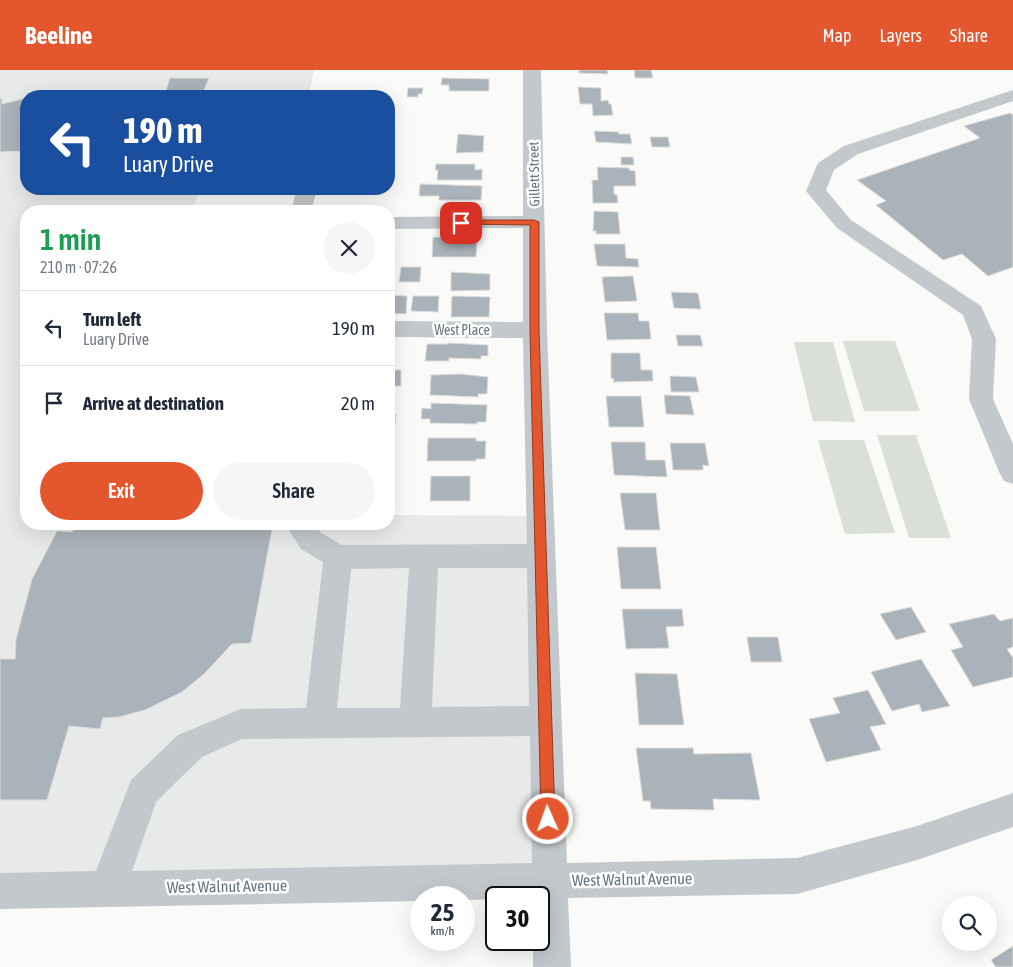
<!DOCTYPE html>
<html lang="en">
<head>
<meta charset="utf-8">
<style>
  body { margin:0; font-family:"Asap Condensed",sans-serif; background:#f6f6f7; color:#1f2937; height:100vh; display:flex; flex-direction:column; font-size:19px; white-space:nowrap }
  * { box-sizing:border-box; margin:0 }
  p { font-size:16px; color:#747a83 }
  .icon { flex:none; width:28px; height:28px; fill:none; stroke:currentColor; stroke-width:2; stroke-linecap:round; stroke-linejoin:round }
  .map { position:relative; flex:1; overflow:hidden }
  .sheet { position:absolute; left:20px; top:135px; width:375px; height:325px; display:flex; flex-direction:column; background:#fff; border-radius:20px; box-shadow:0 5px 20px #0002 }
  .sheet>* { flex:none }
  .hud { position:absolute; left:20px; top:20px; width:375px; height:105px; border-radius:20px; box-shadow:0 5px 20px #0002; background:#1a4fa0; color:#fff; overflow:hidden }
  .fabs { position:absolute; left:942px; top:826px; display:grid; gap:10px }
  .fabs a { display:grid; place-items:center; width:55px; height:55px; border-radius:50%; background:#fff; box-shadow:0 5px 20px #0002; font-size:25px }
  .speed { position:absolute; left:410px; top:816px; display:flex; gap:10px; font-size:25px; font-weight:700; text-align:center }
  .speed>* { display:grid; place-content:center; width:65px; height:65px; border-radius:50%; background:#fff; box-shadow:0 5px 20px #0002; line-height:1 }
  .speed small { font-size:12px; font-weight:400 }
  .speed .limit { border:2px solid #111; border-radius:8px; background:#fff; color:#111 }
  .pin { position:absolute; display:grid; place-items:center; width:42px; height:42px; color:#fff; margin:-21px; border-radius:10px; box-shadow:0 2px 8px #0006 }
  .me { position:absolute; width:55px; margin:-28px; rotate:358deg; stroke-linejoin:round; filter:drop-shadow(0 0 4px #0008) }
  .turn { display:flex; align-items:center; gap:18px; height:105px; padding:0 20px; font-size:22px }
  .turn .icon { width:65px; height:65px; stroke-width:2.5 }
  .turn b { display:block; font-size:35px; line-height:42px }
  .round { display:grid; place-items:center; flex:none; width:52px; height:52px; border-radius:26px; background:#f6f6f7 }
  .summary { display:flex; align-items:center; justify-content:space-between; height:85px; padding:0 20px }
  h1 { font-size:30px; font-weight:600; line-height:38px; color:#1e9e55 }
  .primary-button { display:flex; gap:10px; margin-top:auto; padding:10px 20px }
  .primary-button a { flex:1; height:58px; border-radius:30px; background:#e4572e; color:#fff; font-size:20px; font-weight:600; line-height:58px; text-align:center }
  .primary-button a+a { background:#f6f6f7; color:#1f2937 }
  ul { padding:0; list-style:none }
  li { display:flex; align-items:center; gap:15px; height:75px; padding:0 20px; border-top:1px solid #e0e1e3 }
  li div { flex:1 }
  li b { display:block; font-size:19px }
  li em { font-style:normal }
  header { display:flex; align-items:center; gap:30px; box-sizing:border-box; height:70px; padding:0 25px; background:#e4572e; color:#fff }
  header strong { font-size:24px }
  nav { display:flex; gap:28px; margin-inline-start:auto; font-size:18px }
  .map>svg:first-child { display:block }
  .built { fill:#e8e9e9 }
  .green { fill:#dadfd7 }
  .building { fill:#aab3b9; stroke:#dcdcda }
  .lines { fill:none; stroke-linecap:round; stroke-linejoin:round }
  .minor { fill:#c3c8cc; fill-rule:evenodd }
  .route { fill:#e4572e; stroke:#94391e }
  .labels { text-anchor:middle; stroke-width:5; stroke-linejoin:round; paint-order:stroke }
  .street-label { font-size:14px; fill:#657683; stroke:#fff }
  .near-street-label { font-size:16px; fill:#657683; stroke:#fff }
</style>
</head>
<body>
<header>
<strong>Beeline</strong>
<nav><a>Map</a><a>Layers</a><a>Share</a></nav>
</header>
<div class="map">
<svg width="1013" height="897" viewBox="0 0 1013 897">
  <rect width="100%" height="100%" fill="#fafaf8"/>
  <polygon class="built" points="0,0 314,0 309,26 26,26 26,119 200,119 192,141 26,141 26,454 389,454 389,445 540,446 550,810 0,821"/>
  <g class="green">
    <polygon points="843,271 895,271 920,341 864,341"/>
    <polygon points="794,272 833,272 855,352 813,351"/>
    <polygon points="877,365 916,365 951,468 909,468"/>
    <polygon points="818,370 864,370 895,463 845,464"/>
  </g>
  <g class="building">
    <polygon points="579,0 607,0 608,4 579,3"/>
    <polygon points="634,0 651,0 653,8 635,8"/>
    <polygon points="170,8 209,8 202,26 164,26"/>
    <polygon points="442,8 489,9 489,21 449,21 449,15 441,15"/>
    <polygon points="578,17 601,18 601,31 608,30 609,34 611,34 613,45 593,46 592,34 580,34"/>
    <polygon points="408,18 423,18 422,24 418,24 418,27 407,27"/>
    <polygon points="0,28 2,28 2,34 26,28 26,81 0,82"/>
    <polygon points="1010,43 1013,45 1013,197 988,206 962,184 943,190 876,135 886,131 857,110 980,68 964,56"/>
    <polygon points="594,61 619,62 619,64 630,64 632,74 596,72"/>
    <polygon points="458,64 484,66 483,82 456,83"/>
    <polygon points="650,67 668,67 670,77 652,77"/>
    <polygon points="621,87 633,87 634,95 621,95"/>
    <polygon points="436,94 475,94 475,100 482,99 482,110 437,110 438,100 435,100"/>
    <polygon points="597,97 629,98 629,100 635,101 636,116 614,116 614,124 617,125 618,133 593,133 592,110 598,110"/>
    <polygon points="420,114 482,116 481,130 439,130 439,126 419,126"/>
    <polygon points="227,119 242,119 240,124 225,123"/>
    <polygon points="594,141 618,142 620,164 596,164 596,161 593,161"/>
    <polygon points="433,167 477,169 476,187 432,187"/>
    <polygon points="594,174 625,174 626,188 638,189 639,197 597,196"/>
    <polygon points="401,197 421,197 420,212 399,212"/>
    <polygon points="451,202 490,204 490,220 451,221"/>
    <polygon points="633,206 637,231 605,232 602,207"/>
    <polygon points="671,222 698,223 701,239 674,238"/>
    <polygon points="389,225 407,226 406,244 389,243"/>
    <polygon points="413,226 439,226 438,242 411,241"/>
    <polygon points="452,226 490,227 489,247 451,247"/>
    <polygon points="604,243 638,243 639,251 649,251 651,269 607,270"/>
    <polygon points="676,265 700,265 703,276 678,276"/>
    <polygon points="448,273 488,275 488,286 481,286 481,289 449,288 449,291 425,291 427,274 448,274"/>
    <polygon points="611,283 640,283 641,300 652,300 653,311 613,312 614,309 611,308"/>
    <rect x="389" y="300" width="12" height="16"/>
    <polygon points="461,304 488,307 487,324 478,324 478,327 430,325 431,305"/>
    <polygon points="670,306 696,307 699,322 671,322"/>
    <polygon points="664,325 690,326 694,345 666,344"/>
    <polygon points="606,326 641,326 644,357 609,357"/>
    <polygon points="431,333 487,335 486,352 477,352 477,354 430,353 430,349 421,349 422,338 431,339"/>
    <polygon points="389,344 396,344 394,364 389,364"/>
    <polygon points="428,368 476,368 476,371 486,371 485,389 476,389 476,391 427,391"/>
    <polygon points="611,372 645,372 646,390 665,390 667,407 614,405"/>
    <polygon points="670,373 705,373 709,396 703,395 703,400 673,400"/>
    <polygon points="431,406 470,406 470,431 430,431"/>
    <polygon points="620,423 656,423 660,460 625,460"/>
    <polygon points="76,454 273,454 251,573 232,574 204,604 182,622 145,640 119,647 103,648 100,659 69,656 47,730 0,730 0,589 15,589 16,569 32,509 57,461 72,462"/>
    <polygon points="617,477 656,477 661,519 621,519"/>
    <polygon points="911,537 926,562 896,570 880,544"/>
    <polygon points="622,539 682,539 684,556 666,557 669,578 626,579"/>
    <polygon points="994,544 1000,551 1013,548 1013,577 1007,579 1013,588 1013,607 973,617 951,580 963,577 949,554"/>
    <polygon points="747,567 778,567 782,592 751,592"/>
    <polygon points="921,589 950,636 922,642 919,634 892,641 871,602"/>
    <polygon points="635,603 677,604 684,655 639,655"/>
    <polygon points="868,620 886,654 870,657 881,680 826,692 809,649 840,643 833,628"/>
    <polygon points="636,678 693,678 694,684 751,683 760,730 713,729 714,740 651,739 650,731 643,731"/>
    <polygon points="1013,876 1013,897 996,897 991,890"/>
  </g>
  <g class="lines">
    <g class="minor">
      <path d="M 523,0 L 541,0 L 547,260 L 567,793 L 797,788 L 917,756 L 1013,723 L 1013,757 L 917,790 L 797,824 L 568,828 L 571,897 L 533,897 L 533,870 L 539,870 L 539,828 L 464,830 L 464,828 L 421,828 L 421,831 L 0,839 L 0,803 L 96,801 L 131,710 L 178,665 L 241,639 L 306,638 L 323,492 L 301,479 L 285,454 L 314,454 L 321,463 L 342,475 L 527,474 L 523,268 L 389,267 L 389,251 L 523,252 L 523,158 L 389,159 L 389,147 L 523,146 ZM 409,498 L 400,638 L 337,638 L 351,499 ZM 438,498 L 527,498 L 529,636 L 432,637 ZM 530,666 L 532,793 L 132,801 L 156,732 L 202,687 L 242,669 Z"/>
      <polygon points="1013,20 1013,31 858,84 834,100 826,120 851,150 981,236 996,269 993,329 1013,374 1013,414 1004,411 1000,404 969,329 972,269 963,245 837,158 806,121 818,93 844,76"/>
      <polygon points="297,119 317,119 311,141 291,141"/>
    </g>
  </g>
  <polygon class="route" points="461,150 534,150 539,152 539,260 555,749 553,754 548,756 543,754 541,749 530,260 530,155 458,154 458,151"/>
  <g class="labels">
    <g class="street-label">
      <text transform="translate(534 104) rotate(-91)" y="5">Gillett Street</text>
      <text x="462" y="265">West Place</text>
    </g>
    <g class="near-street-label">
      <text transform="translate(632 809) rotate(-1)" y="6">West Walnut Avenue</text>
      <text transform="translate(227 816) rotate(-1)" y="6">West Walnut Avenue</text>
    </g>
  </g>
</svg>
<div class="fabs">
<a><svg class="icon" aria-label="search" viewBox="0 0 24 24"><circle cx="10" cy="10" r="6"/><path d="M15 15l6 6"/></svg></a>
</div>
<div class="speed"><div>25<small>km/h</small></div><div class="limit">30</div></div>
<div class="pin" style="left:461px;top:153px;background:#d93025"><svg class="icon" aria-label="arrive" viewBox="0 0 24 24"><path d="M6 21V4h12l-3 4 3 4H6"/></svg></div>
<svg class="me" style="left:548px;top:749px" viewBox="-20 -20 40 40"><circle r="17" fill="#e4572e" stroke="#fff" stroke-width="3"/><path d="M0-11L8 9 0 5-8 9z" fill="#fff"/></svg>
<div class="hud">
<div class="turn"><svg class="icon" aria-label="left" viewBox="0 0 24 24"><path d="M17 20v-9H6M10 6l-5 5 5 5"/></svg><div><b>190 m</b>Luary Drive</div></div>
</div>
<section class="sheet">
<div class="summary"><div><h1>1 min</h1><p>210 m · 07:26</p></div><a class="round"><svg class="icon" aria-label="close" viewBox="0 0 24 24"><path d="M6 6l12 12M18 6L6 18"/></svg></a></div>
<ul>
<li><svg class="icon" aria-label="left" viewBox="0 0 24 24"><path d="M17 20v-9H6M10 6l-5 5 5 5"/></svg><div><b>Turn left</b><p>Luary Drive</p></div><em>190 m</em></li>
<li><svg class="icon" aria-label="arrive" viewBox="0 0 24 24"><path d="M6 21V4h12l-3 4 3 4H6"/></svg><div><b>Arrive at destination</b></div><em>20 m</em></li>
</ul>
<div class="primary-button"><a>Exit</a><a>Share</a></div>
</section>
</div>
</body>
</html>
